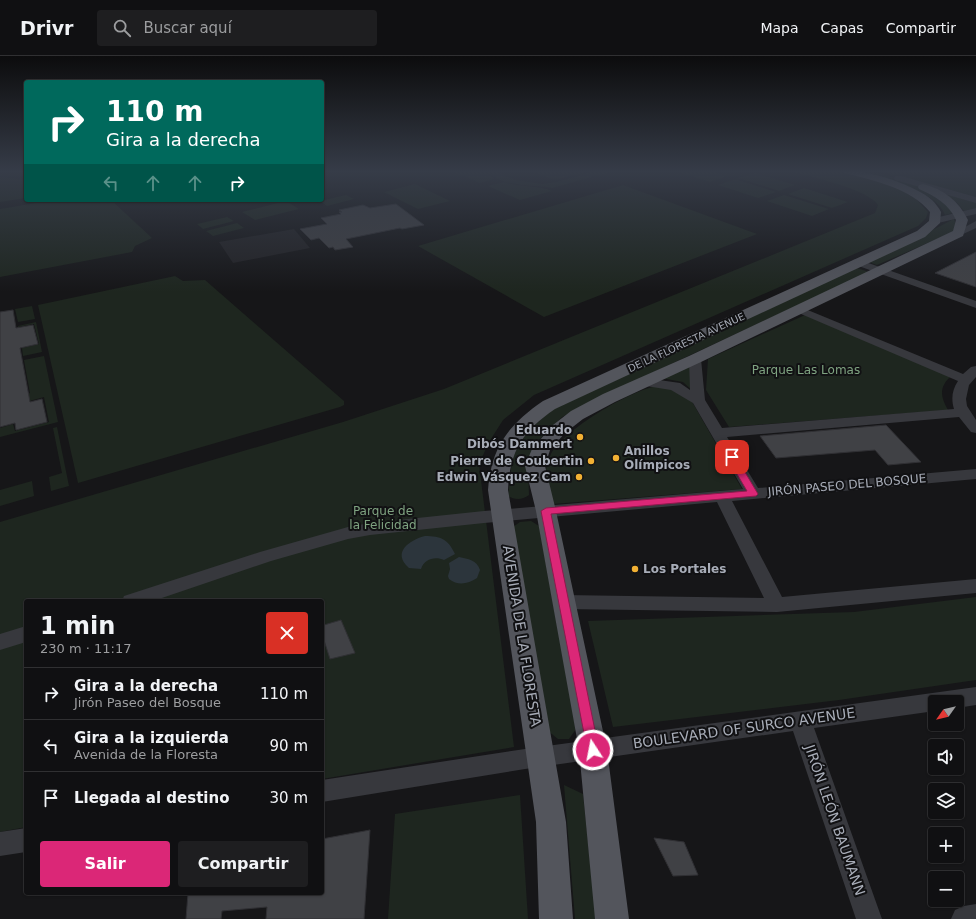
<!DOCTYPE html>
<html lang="es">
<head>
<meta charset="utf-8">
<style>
  body { margin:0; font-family:"DejaVu Sans",sans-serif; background:#1e1e20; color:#f1f3f6; height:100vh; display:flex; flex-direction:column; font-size:15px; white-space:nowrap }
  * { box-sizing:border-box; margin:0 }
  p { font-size:13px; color:#9c9d9f }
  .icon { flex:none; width:22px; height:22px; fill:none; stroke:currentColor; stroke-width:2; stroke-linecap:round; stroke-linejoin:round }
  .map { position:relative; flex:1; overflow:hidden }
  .side { position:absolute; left:24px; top:543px; width:300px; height:296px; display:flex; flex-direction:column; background:#101012; border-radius:4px; box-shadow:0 1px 3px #0004,0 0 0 1px #303032 }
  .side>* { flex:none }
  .hud { position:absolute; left:24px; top:24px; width:300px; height:122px; border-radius:4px; box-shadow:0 1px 3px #0004,0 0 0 1px #303032; background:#00695c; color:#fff; overflow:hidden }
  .needle { width:26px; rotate:236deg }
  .fabs { position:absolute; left:928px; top:639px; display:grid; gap:8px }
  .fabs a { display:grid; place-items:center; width:36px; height:36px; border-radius:4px; background:#101012; box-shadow:0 1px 3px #0004,0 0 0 1px #303032; font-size:20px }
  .pin { position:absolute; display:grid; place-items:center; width:34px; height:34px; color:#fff; margin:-17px; border-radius:8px; box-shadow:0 2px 6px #0006 }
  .me { position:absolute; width:44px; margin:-22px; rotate:349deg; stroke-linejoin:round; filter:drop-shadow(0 0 3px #0008) }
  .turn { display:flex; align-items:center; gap:14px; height:84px; padding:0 16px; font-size:18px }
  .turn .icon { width:52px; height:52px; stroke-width:2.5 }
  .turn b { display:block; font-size:28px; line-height:34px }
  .lanes { display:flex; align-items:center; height:38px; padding:0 16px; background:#0003; justify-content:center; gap:20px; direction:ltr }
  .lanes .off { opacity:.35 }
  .round { display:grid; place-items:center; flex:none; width:42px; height:42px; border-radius:4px; background:#1e1e20 }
  .head { display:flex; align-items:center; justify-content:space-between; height:68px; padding:0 16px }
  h1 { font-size:24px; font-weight:700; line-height:30px }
  .button { display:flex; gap:8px; margin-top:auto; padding:8px 16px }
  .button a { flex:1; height:46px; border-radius:4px; background:#db2777; color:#fff; font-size:16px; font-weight:700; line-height:46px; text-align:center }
  .button a+a { background:#1e1e20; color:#f1f3f6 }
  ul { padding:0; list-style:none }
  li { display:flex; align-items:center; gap:12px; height:52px; padding:0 16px; border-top:1px solid #303032 }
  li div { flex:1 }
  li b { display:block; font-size:15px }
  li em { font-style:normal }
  header { display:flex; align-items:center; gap:24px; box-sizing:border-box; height:56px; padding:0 20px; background:#101012; border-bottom:1px solid #303032 }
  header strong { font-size:19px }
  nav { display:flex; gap:22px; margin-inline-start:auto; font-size:14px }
  .search { width:280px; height:36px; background:#1e1e20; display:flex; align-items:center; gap:10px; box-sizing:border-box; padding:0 14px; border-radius:4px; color:#9c9d9f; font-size:15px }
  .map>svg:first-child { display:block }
  .built { fill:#222225 }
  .green { fill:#1e261f }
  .water { fill:#2c353c }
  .building { fill:#404145; stroke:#303034 }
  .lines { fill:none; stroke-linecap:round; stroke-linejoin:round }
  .minor { fill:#37383d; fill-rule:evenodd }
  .major { fill:#53555c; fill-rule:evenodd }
  .route { fill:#db2777; stroke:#8e194d }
  .poi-dot { fill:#f2b134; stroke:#111113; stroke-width:1.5 }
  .labels { text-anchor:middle; stroke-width:4; stroke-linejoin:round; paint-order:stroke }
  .far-street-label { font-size:10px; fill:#a8adb8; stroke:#111113 }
  .park-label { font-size:12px; fill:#7fa381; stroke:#111113 }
  .poi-label { font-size:12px; font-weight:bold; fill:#a8adb8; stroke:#111113; text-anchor:end }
  .street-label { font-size:12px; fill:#a8adb8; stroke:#111113 }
  .near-street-label { font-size:14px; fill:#a8adb8; stroke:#111113 }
</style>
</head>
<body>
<header>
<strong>Drivr</strong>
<div class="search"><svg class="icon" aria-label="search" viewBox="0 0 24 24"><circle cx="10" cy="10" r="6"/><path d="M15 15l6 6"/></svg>Buscar aquí</div>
<nav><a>Mapa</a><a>Capas</a><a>Compartir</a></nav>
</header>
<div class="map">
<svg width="976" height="863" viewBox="0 0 976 863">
  <rect width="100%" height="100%" fill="#161618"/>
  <polygon class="built" points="294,173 310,192 233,207 219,186"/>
  <g class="green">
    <polygon points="452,115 484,115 494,123 480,127"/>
    <path d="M 487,115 L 498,115 L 505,120 L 516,124 L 542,128 L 556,126 L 596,115 L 613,115 L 552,132 C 546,130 540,131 533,130 C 518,129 497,127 487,115 Z"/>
    <polygon points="531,115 590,115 555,124"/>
    <polygon points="676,115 710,115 727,120 710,126"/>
    <path d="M 791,115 L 838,115 L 881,127 L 897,132 L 915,142 L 928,156 L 926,162 L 918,170 L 534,339 L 503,364 L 489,386 L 479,408 L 514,691 L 322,723 L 322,545 L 26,545 L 26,771 L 0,776 L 0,466 L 343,366 L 444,333 L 875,157 L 878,149 C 868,133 811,121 791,115 Z"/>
    <path d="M 856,115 C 881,115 919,128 940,142 C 946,146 951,152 957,156 L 945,159 C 937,134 880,121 856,115 Z"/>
    <polygon points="880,115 976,115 976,141"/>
    <polygon points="755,117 795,129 779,135 738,122"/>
    <polygon points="0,121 26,124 26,142 0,146"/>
    <polygon points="735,123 776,136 758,142 718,129"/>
    <path d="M 504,126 C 519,131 539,129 552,135 L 520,144 L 488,130 Z"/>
    <polygon points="415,128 450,145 418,153 384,136"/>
    <polygon points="623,129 757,178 544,261 418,190"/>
    <polygon points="804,132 848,146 832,152 788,138"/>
    <polygon points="935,134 976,146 976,152 964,155 957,147"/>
    <polygon points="346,139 354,143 327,150 320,145"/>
    <polygon points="784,139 829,153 812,160 767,145"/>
    <polygon points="54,144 111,144 152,182 135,190 132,196 0,221 0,153"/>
    <polygon points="286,145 299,153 255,164 242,156"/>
    <polygon points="227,161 234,165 203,173 197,168"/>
    <polygon points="954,163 956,170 953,176 877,209 869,206"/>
    <polygon points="237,167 244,172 213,180 206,175"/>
    <path d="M 857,212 L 869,216 L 598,342 L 562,361 L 539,384 L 528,414 L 529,439 C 522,444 515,444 508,440 L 512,403 L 523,379 L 552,354 Z"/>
    <polygon points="175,220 183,225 205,224 344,345 344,349 340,351 78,427 38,249"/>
    <polygon points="32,250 35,263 18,266 15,253"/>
    <path d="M 805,259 L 951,320 C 939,331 940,340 948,354 L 729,371 L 706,334 L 708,303 Z"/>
    <polygon points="36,266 42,296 23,300 22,292 39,288 34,268 18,271 18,270"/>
    <polygon points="44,300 58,366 0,381 0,372 13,368 15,375 49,366 44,341 22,347 21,340 30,337 24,304"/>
    <polygon points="690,309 694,336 683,326 661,322"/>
    <path d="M 657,330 L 666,331 L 691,344 L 742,433 L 553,448 C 550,440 544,427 545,419 C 546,413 548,404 551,398 C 565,373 629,335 657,330 Z"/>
    <polygon points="57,371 69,430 51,435 49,421 62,417 53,372"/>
    <polygon points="32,425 34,440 0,450 0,434"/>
    <polygon points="531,465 539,470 576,673 569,683 558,683 547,674 513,471 520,466"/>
    <polygon points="976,541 976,624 839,644 613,671 588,565 854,556"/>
    <polygon points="564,729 583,738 596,863 575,863"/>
    <polygon points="520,739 528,863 388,863 395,758"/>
  </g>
  <g class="water">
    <path d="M 425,480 C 441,480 448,483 455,498 L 444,504 C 435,500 424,503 421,513 L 409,512 C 391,496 410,484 425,480 Z"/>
    <path d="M 459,501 C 468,503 477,504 480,514 L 477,522 C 468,528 458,530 449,523 L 448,520 L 450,513 L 449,507 Z"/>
  </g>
  <g class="building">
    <polygon points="396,148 424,169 402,173 400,172 346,183 353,191 335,194 333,191 329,192 319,182 311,184 300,173 327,168 321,162 341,158 339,156 342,156 339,154 363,149 370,152"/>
    <polygon points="976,196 976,231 935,217"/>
    <polygon points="13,254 16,272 33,269 38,288 20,292 30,346 42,343 47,366 16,374 15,367 0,371 0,256"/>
    <polygon points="886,369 921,406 888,409 875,394 776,402 760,380"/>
    <polygon points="341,564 355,597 330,603 322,578 324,569"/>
    <polygon points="370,774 364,863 266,863 267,851 222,855 221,863 186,863 188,837 322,837 322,783"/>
    <polygon points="654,782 684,786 698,819 673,820"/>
  </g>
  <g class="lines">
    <g class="minor">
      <polygon points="895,120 901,120 976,141 976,147 895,124 894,122"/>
      <polygon points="976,152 976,158 938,167 933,164 935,162"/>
      <polygon points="976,165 976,172 959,180 954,177"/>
      <polygon points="857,203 976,245 976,252 853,208 852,206 853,204"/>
      <path d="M 798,250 L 963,318 L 971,311 L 976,310 L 976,321 L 969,329 L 966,343 L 967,350 L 976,364 L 976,377 L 971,376 L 959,361 L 727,381 L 758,432 L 976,413 L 976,423 L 732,445 L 782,541 L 976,523 L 976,537 L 777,556 L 563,553 L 556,551 L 554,546 L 556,541 L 563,539 L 764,542 L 717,446 L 484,467 L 370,479 L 348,483 L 271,505 L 153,545 L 122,545 L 124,540 L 260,496 L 348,471 L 370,467 L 484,455 L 743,433 L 693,347 L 671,334 L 640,329 L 638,326 L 640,323 L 645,322 L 680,327 L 690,334 L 689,303 L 690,300 L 700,300 L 701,303 L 705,344 L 722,372 L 954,353 C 951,343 952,334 958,325 L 794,255 L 792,253 L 794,251 Z"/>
      <polygon points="26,570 26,586 0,594 0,578"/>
      <polygon points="976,631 976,649 957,652 957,646 935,646 935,655 814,672 882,863 856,863 793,675 525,713 322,746 322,724 525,693"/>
      <polygon points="26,772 26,796 0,800 0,776"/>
      <polygon points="976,848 976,863 951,863 955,854 964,850"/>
    </g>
    <g class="major">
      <path d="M 844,115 C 866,113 915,129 932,144 C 935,147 939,152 941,156 L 940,167 L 925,181 L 555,353 C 523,375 510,394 508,434 L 566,766 L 573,863 L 539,863 L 536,766 L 488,434 C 491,392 508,369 543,345 L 917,175 L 929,165 L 930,156 C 911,132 874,125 845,117 Z"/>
      <path d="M 923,128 C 943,133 959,145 968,164 L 963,180 L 701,306 L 615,346 L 583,363 L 565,377 L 550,394 L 545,410 L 556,455 L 607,694 L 629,863 L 595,863 L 579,694 L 536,455 L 525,410 L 532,393 L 553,369 L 571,355 L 603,338 L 689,300 L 953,175 L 956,164 C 949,148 935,140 919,133 L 918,131 L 919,129 Z"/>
    </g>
  </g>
  <linearGradient id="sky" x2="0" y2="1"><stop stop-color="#0c0c0d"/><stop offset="0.49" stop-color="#363c48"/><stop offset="1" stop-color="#363c48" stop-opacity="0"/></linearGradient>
  <rect width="976" height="236" fill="url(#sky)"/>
  <polygon class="route" points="732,398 736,401 758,438 756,440 551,458 599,694 597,698 593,699 588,698 541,455 546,452 747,435 727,401"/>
  <g class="poi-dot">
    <circle cx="580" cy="381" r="4"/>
    <circle cx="616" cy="402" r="4"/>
    <circle cx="591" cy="405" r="4"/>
    <circle cx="579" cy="421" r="4"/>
    <circle cx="635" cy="513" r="4"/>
  </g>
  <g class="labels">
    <g class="far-street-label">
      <text transform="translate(686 286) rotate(-25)" y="4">DE LA FLORESTA AVENUE</text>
    </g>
    <g class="park-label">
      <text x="806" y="318">Parque Las Lomas</text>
      <text x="383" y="459">Parque de<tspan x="383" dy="14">la Felicidad</tspan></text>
    </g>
    <g class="poi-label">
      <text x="572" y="378">Eduardo<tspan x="572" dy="14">Dibós Dammert</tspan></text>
      <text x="624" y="399" text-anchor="start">Anillos<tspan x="624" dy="14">Olímpicos</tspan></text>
      <text x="583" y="409">Pierre de Coubertin</text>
      <text x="571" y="425">Edwin Vásquez Cam</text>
      <text x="643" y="517" text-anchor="start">Los Portales</text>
    </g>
    <g class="street-label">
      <text transform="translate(847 429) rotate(-5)" y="4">JIRÓN PASEO DEL BOSQUE</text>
    </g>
    <g class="near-street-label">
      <text transform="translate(522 580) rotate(81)" y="5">AVENIDA DE LA FLORESTA</text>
      <text transform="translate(744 672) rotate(-8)" y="5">BOULEVARD OF SURCO AVENUE</text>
      <text transform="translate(835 764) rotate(71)" y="5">JIRÓN LEÓN BAUMANN</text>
    </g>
  </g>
</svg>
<div class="fabs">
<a><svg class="needle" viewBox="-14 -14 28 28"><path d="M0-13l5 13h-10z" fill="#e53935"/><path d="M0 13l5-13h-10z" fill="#9c9d9f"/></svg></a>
<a><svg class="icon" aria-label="sound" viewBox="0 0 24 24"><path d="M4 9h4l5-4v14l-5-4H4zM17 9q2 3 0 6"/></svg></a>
<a><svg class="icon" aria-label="layers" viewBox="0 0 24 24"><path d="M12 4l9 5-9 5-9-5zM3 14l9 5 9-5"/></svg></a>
<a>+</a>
<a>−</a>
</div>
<div class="pin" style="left:732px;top:401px;background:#d93025"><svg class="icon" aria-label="arrive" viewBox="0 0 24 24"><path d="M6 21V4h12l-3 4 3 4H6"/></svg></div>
<svg class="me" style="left:593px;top:694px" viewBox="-20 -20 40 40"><circle r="17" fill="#db2777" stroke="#fff" stroke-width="3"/><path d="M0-11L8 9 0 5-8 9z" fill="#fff"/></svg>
<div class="hud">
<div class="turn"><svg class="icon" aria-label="right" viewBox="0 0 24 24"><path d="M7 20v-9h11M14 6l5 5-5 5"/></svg><div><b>110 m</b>Gira a la derecha</div></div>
<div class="lanes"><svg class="icon off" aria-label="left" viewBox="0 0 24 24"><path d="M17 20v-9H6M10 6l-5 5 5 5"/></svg><svg class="icon off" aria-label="ahead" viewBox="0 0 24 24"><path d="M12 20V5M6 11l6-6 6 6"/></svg><svg class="icon off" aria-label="ahead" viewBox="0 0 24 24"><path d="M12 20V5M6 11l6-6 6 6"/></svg><svg class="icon" aria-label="right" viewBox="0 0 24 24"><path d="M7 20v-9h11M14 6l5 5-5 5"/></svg></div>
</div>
<section class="side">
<div class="head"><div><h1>1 min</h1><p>230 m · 11:17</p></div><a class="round" style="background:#d93025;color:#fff"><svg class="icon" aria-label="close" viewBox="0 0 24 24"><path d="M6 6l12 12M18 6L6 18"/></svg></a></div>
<ul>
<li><svg class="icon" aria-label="right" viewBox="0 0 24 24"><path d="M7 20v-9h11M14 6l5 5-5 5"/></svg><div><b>Gira a la derecha</b><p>Jirón Paseo del Bosque</p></div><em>110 m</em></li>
<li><svg class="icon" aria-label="left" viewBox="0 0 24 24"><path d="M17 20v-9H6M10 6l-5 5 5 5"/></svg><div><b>Gira a la izquierda</b><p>Avenida de la Floresta</p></div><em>90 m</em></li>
<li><svg class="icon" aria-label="arrive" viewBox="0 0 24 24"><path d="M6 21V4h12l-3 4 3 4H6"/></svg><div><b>Llegada al destino</b></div><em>30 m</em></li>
</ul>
<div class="button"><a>Salir</a><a>Compartir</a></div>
</section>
</div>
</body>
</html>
